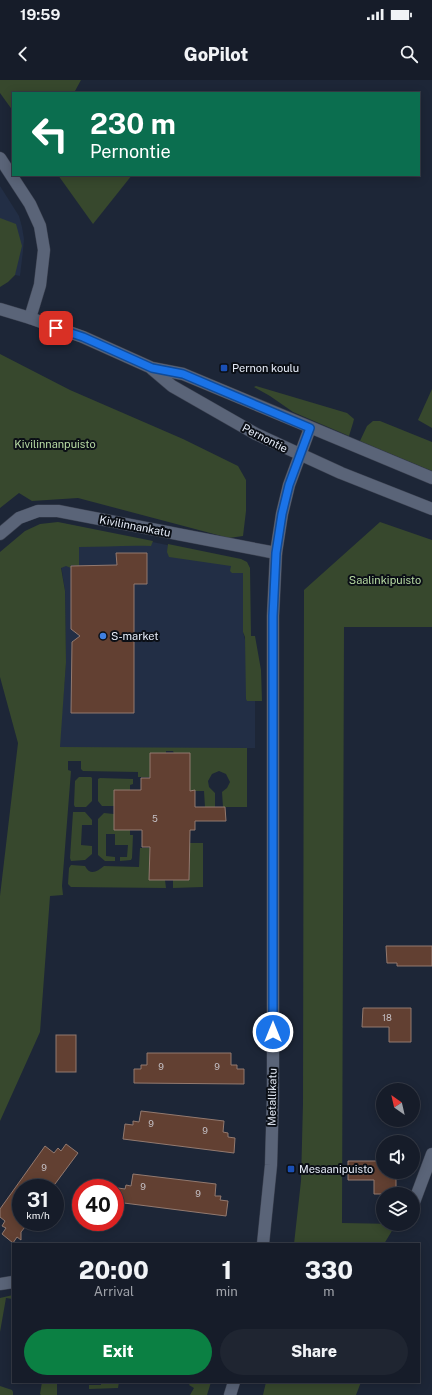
<!DOCTYPE html>
<html lang="en">
<head>
<meta charset="utf-8">
<style>
  body { margin:0; font-family:"Public Sans",sans-serif; background:#1f2531; color:#f1f3f6; height:100vh; display:flex; flex-direction:column; font-size:15px; white-space:nowrap }
  * { box-sizing:border-box; margin:0 }
  p { font-size:13px; color:#9ea1a8 }
  .icon { flex:none; width:22px; height:22px; fill:none; stroke:currentColor; stroke-width:2; stroke-linecap:round; stroke-linejoin:round }
  .map { position:relative; flex:1; overflow:hidden }
  .details { position:absolute; left:12px; top:1163px; width:408px; height:140px; display:flex; flex-direction:column; background:#161c29; border-radius:0px; box-shadow:0 2px 10px #0003,0 0 0 1px #353a46 }
  .details>* { flex:none }
  .hud { position:absolute; left:12px; top:12px; width:408px; height:84px; border-radius:0px; box-shadow:0 2px 10px #0003,0 0 0 1px #353a46; background:#0b6e4f; color:#fff; overflow:hidden }
  .needle { width:26px; rotate:326deg }
  .buttons { position:absolute; left:376px; top:1003px; display:grid; gap:8px }
  .buttons a { display:grid; place-items:center; width:44px; height:44px; border-radius:50%; background:#161c29; box-shadow:0 2px 10px #0003,0 0 0 1px #353a46; font-size:20px }
  .speed { position:absolute; left:12px; top:1099px; display:flex; gap:8px; font-size:20px; font-weight:700; text-align:center }
  .speed>* { display:grid; place-content:center; width:52px; height:52px; border-radius:50%; background:#161c29; box-shadow:0 2px 10px #0003,0 0 0 1px #353a46; line-height:1 }
  .speed small { font-size:10px; font-weight:400 }
  .speed .limit { border:6px solid #d22; background:#fff; color:#111 }
  .pin { position:absolute; display:grid; place-items:center; width:34px; height:34px; color:#fff; margin:-17px; border-radius:8px; box-shadow:0 2px 6px #0006 }
  .me { position:absolute; width:44px; margin:-22px; rotate:0deg; stroke-linejoin:round; filter:drop-shadow(0 0 3px #0008) }
  .turn { display:flex; align-items:center; gap:14px; height:84px; padding:0 12px; font-size:18px }
  .turn .icon { width:52px; height:52px; stroke-width:2.5 }
  .turn b { display:block; font-size:28px; line-height:34px }
  .eta { display:flex; justify-content:space-evenly; align-items:center; height:68px; text-align:center }
  .eta b { font-size:24px; font-weight:800; line-height:28px }
  .button { display:flex; gap:8px; margin-top:auto; padding:8px 12px }
  .button a { flex:1; height:46px; border-radius:24px; background:#0b8043; color:#fff; font-size:16px; font-weight:800; line-height:46px; text-align:center }
  .button a+a { background:#1f2531; color:#f1f3f6 }
  .status { display:flex; justify-content:space-between; align-items:center; height:28px; padding:0 20px; background:#161c29; direction:ltr }
  .status svg { height:11px; fill:currentColor }
  header { display:flex; justify-content:space-between; align-items:center; height:52px; padding:0 12px; background:#161c29; font-size:18px; font-weight:800 }
  .map>svg:first-child { display:block }
  .built { fill:#222e45 }
  .green { fill:#37482d }
  .building { fill:#624032; stroke:#92796f }
  .lines { fill:none; stroke-linecap:round; stroke-linejoin:round }
  .minor-casing { stroke:#3d4352; stroke-width:13 }
  .tertiary-casing { stroke:#3d4352; stroke-width:13 }
  .minor { stroke:#5a6478; stroke-width:12 }
  .tertiary { stroke:#5a6478; stroke-width:12 }
  .route-casing { stroke:#114b97; stroke-width:10 }
  .route { stroke:#1a73e8; stroke-width:7 }
  .transit-dot { fill:#1a4fb4; stroke:#0b0f16; stroke-width:1.5 }
  .shop-dot { fill:#3f7fe0; stroke:#0b0f16; stroke-width:1.5 }
  .labels { text-anchor:middle; stroke-width:4; stroke-linejoin:round; paint-order:stroke }
  .number-label { font-size:9px; fill:#c5c1c6 }
  .poi-label { font-size:11px; fill:#e6ecf8; stroke:#0b0f16; text-anchor:start }
  .street-label { font-size:11px; fill:#e6ecf8; stroke:#0b0f16 }
  .park-label { font-size:11px; fill:#b7daa3; stroke:#0b0f16 }
</style>
</head>
<body>
<div class="status"><b>19:59</b><svg viewBox="0 0 49 12"><path d="M0 12V9h3v3zM5 12V6h3v6zM10 12V3h3v9zM15 12V0h3v12zM26 1h20v11H26zM47 4h2v5h-2z"/></svg></div>
<header><svg class="icon" aria-label="back" viewBox="0 0 24 24"><path d="M15 5l-7 7 7 7"/></svg>GoPilot<svg class="icon" aria-label="search" viewBox="0 0 24 24"><circle cx="10" cy="10" r="6"/><path d="M15 15l6 6"/></svg></header>
<div class="map">
<svg width="432" height="1315" viewBox="0 0 432 1315">
  <rect width="100%" height="100%" fill="#1d2637"/>
  <g class="built">
    <polygon points="0,106 19,136 22,147 24,159 23,171 20,196 0,192"/>
    <polygon points="62,443 229,478 243,493 243,552 255,599 255,668 59,668 66,582 65,511 57,459"/>
  </g>
  <g class="green">
    <polygon points="0,0 81,0 75,11 76,13 13,13 13,31 0,13"/>
    <polygon points="58,95 132,95 93,144"/>
    <polygon points="0,138 16,144 22,166 15,195 8,202 0,207"/>
    <polygon points="0,274 70,310 183,359 238,386 246,400 246,431 243,456 229,458 78,418 32,421 19,413 0,428"/>
    <polygon points="256,306 347,333 354,339 353,343 349,356 293,332 270,316 254,307"/>
    <polygon points="432,309 432,348 418,340"/>
    <polygon points="373,341 380,341 432,362 432,391 360,361 367,346"/>
    <path d="M 58,442 L 153,461 L 151,466 C 127,465 103,467 79,467 L 79,486 L 71,485 L 71,488 L 66,486 L 61,488 L 65,511 L 66,582 L 60,667 L 247,668 L 247,727 L 223,727 L 222,712 L 227,708 L 230,702 L 226,694 L 219,691 L 212,694 L 208,701 L 209,707 L 215,713 L 215,727 L 205,727 L 204,711 L 190,711 L 173,671 L 166,671 L 166,673 L 150,673 L 150,697 L 138,697 L 138,692 L 83,691 L 81,689 L 81,681 L 68,681 L 68,690 L 71,691 L 62,806 L 63,815 L 50,816 L 40,952 L 0,1041 L 0,816 L 18,663 L 0,597 L 0,472 L 25,451 L 40,444 Z"/>
    <polygon points="380,442 432,460 432,547 344,547 342,1143 396,1144 384,1164 294,1164 301,1101 303,1023 304,510"/>
    <polygon points="168,464 241,479 247,482 250,488 251,556 255,556 261,590 262,621 247,621 246,619 245,557 243,552 243,493 232,493 230,491 231,486 169,477 167,472"/>
    <polygon points="79,697 91,697 92,698 92,721 86,727 75,727 74,725 75,701"/>
    <polygon points="100,698 133,699 133,704 130,705 130,710 114,710 114,726 102,726 98,721 98,699"/>
    <polygon points="73,732 85,732 92,740 92,745 82,745 81,765 92,766 92,774 85,780 71,781 70,778"/>
    <polygon points="104,733 114,734 114,750 130,750 130,755 133,755 132,778 131,780 120,781 120,777 127,777 128,765 115,765 115,754 106,754 106,776 115,777 115,781 105,781 98,775 98,739"/>
    <polygon points="190,763 203,763 203,807 173,808 173,800 189,800"/>
    <path d="M 140,768 L 150,768 L 149,800 L 165,800 L 166,808 L 71,807 L 68,804 L 69,788 L 71,785 L 85,786 C 90,796 97,792 104,786 L 139,787 Z"/>
    <polygon points="13,1215 13,1219 6,1218 0,1252 0,1218"/>
    <polygon points="42,1302 68,1302 68,1304 57,1304 57,1315 41,1315 40,1314"/>
    <polygon points="101,1302 119,1302 118,1308 89,1309 89,1305 101,1305"/>
    <polygon points="191,1302 211,1302 207,1315 190,1315 194,1308 189,1305"/>
    <polygon points="266,1302 361,1302 356,1315 263,1315"/>
    <polygon points="0,1306 12,1310 13,1312 13,1315 0,1315"/>
  </g>
  <g class="building">
    <polygon points="116,473 147,473 147,504 134,504 134,633 71,633 72,562 80,556 71,549 71,486 117,485"/>
    <polygon points="150,673 190,673 190,711 195,710 195,727 225,727 226,741 195,741 195,750 190,750 189,800 149,800 150,767 142,767 142,750 114,750 114,710 141,710 141,698 150,698"/>
    <polygon points="386,866 432,866 432,886 397,886 397,883 387,883"/>
    <polygon points="363,928 411,928 411,962 389,962 389,947 362,947"/>
    <rect x="56" y="955" width="20" height="37"/>
    <polygon points="147,973 231,973 231,985 237,985 237,989 244,989 244,1004 134,1003 134,989 141,989 141,985 147,985"/>
    <polygon points="141,1031 224,1041 223,1052 228,1053 228,1057 235,1058 234,1073 123,1059 125,1044 133,1045 133,1041 139,1042"/>
    <polygon points="66,1064 78,1073 52,1108 21,1108 21,1144 25,1147 21,1152 21,1160 17,1157 13,1163 2,1154 6,1148 2,1146 5,1141 0,1137 0,1129 45,1066 54,1073 58,1068 61,1071"/>
    <polygon points="348,1081 383,1081 383,1092 396,1092 396,1114 374,1114 374,1100 348,1100"/>
    <polygon points="133,1094 216,1104 215,1116 221,1116 220,1120 228,1121 226,1136 116,1122 118,1108 125,1109 126,1105 131,1106"/>
  </g>
  <g class="lines">
    <defs>
      <g id="minor">
        <polyline points="0,78 30,124 40,146 44,170 40,205 30,238"/>
        <polyline points="0,454 19,438 38,431 58,431 276,473"/>
        <polyline points="413,1125 432,1074"/>
        <polyline points="0,1204 13,1202"/>
      </g>
      <g id="tertiary">
        <polyline points="0,229 30,238 83,257 152,288 183,294 432,398"/>
        <polyline points="152,289 172,306 256,354 341,393 432,429"/>
        <polyline points="263,1164 271,1085 273,1015 273,536 276,473 282,434 289,405 310,348"/>
        <polyline points="230,1315 234,1302"/>
      </g>
    </defs>
    <use href="#minor" class="minor-casing"/>
    <use href="#tertiary" class="tertiary-casing"/>
    <use href="#minor" class="minor"/>
    <use href="#tertiary" class="tertiary"/>
  </g>
  <g class="lines">
    <defs>
      <polyline id="route" points="56,248 83,257 152,288 183,294 310,348 289,405 282,434 276,473 273,536 273,952"/>
    </defs>
    <use href="#route" class="route-casing"/>
    <use href="#route" class="route"/>
  </g>
  <g class="transit-dot">
    <rect x="220" y="284" width="8" height="8" rx="2"/>
    <rect x="287" y="1085" width="8" height="8" rx="2"/>
  </g>
  <circle class="shop-dot" cx="103" cy="556" r="4"/>
  <g class="labels">
    <g class="number-label">
      <text x="155" y="742">5</text>
      <text x="387" y="941">18</text>
      <text x="161" y="990">9</text>
      <text x="217" y="990">9</text>
      <text x="151" y="1047">9</text>
      <text x="205" y="1054">9</text>
      <text x="44" y="1091">9</text>
      <text x="143" y="1110">9</text>
      <text x="198" y="1117">9</text>
    </g>
    <g class="poi-label">
      <text x="232" y="292">Pernon koulu</text>
      <text x="111" y="560">S-market</text>
      <text x="299" y="1093">Mesaanipuisto</text>
    </g>
    <g class="street-label">
      <text transform="translate(265 358) rotate(27)" y="4">Pernontie</text>
      <text transform="translate(135 446) rotate(11)" y="4">Kivilinnankatu</text>
      <text transform="translate(272 1017) rotate(-89)" y="4">Metallikatu</text>
    </g>
    <g class="park-label">
      <text x="55" y="368">Kivilinnanpuisto</text>
      <text x="385" y="504">Saalinkipuisto</text>
    </g>
  </g>
</svg>
<div class="buttons">
<a><svg class="needle" viewBox="-14 -14 28 28"><path d="M0-13l5 13h-10z" fill="#e53935"/><path d="M0 13l5-13h-10z" fill="#9ea1a8"/></svg></a>
<a><svg class="icon" aria-label="sound" viewBox="0 0 24 24"><path d="M4 9h4l5-4v14l-5-4H4zM17 9q2 3 0 6"/></svg></a>
<a><svg class="icon" aria-label="layers" viewBox="0 0 24 24"><path d="M12 4l9 5-9 5-9-5zM3 14l9 5 9-5"/></svg></a>
</div>
<div class="speed"><div>31<small>km/h</small></div><div class="limit">40</div></div>
<div class="pin" style="left:56px;top:248px;background:#d93025"><svg class="icon" aria-label="arrive" viewBox="0 0 24 24"><path d="M6 21V4h12l-3 4 3 4H6"/></svg></div>
<svg class="me" style="left:273px;top:952px" viewBox="-20 -20 40 40"><circle r="17" fill="#1a73e8" stroke="#fff" stroke-width="3"/><path d="M0-11L8 9 0 5-8 9z" fill="#fff"/></svg>
<div class="hud">
<div class="turn"><svg class="icon" aria-label="left" viewBox="0 0 24 24"><path d="M17 20v-9H6M10 6l-5 5 5 5"/></svg><div><b>230 m</b>Pernontie</div></div>
</div>
<section class="details">
<div class="eta">
<div><b>20:00</b><p>Arrival</p></div>
<div><b>1</b><p>min</p></div>
<div><b>330</b><p>m</p></div>
</div>
<div class="button"><a>Exit</a><a>Share</a></div>
</section>
</div>
</body>
</html>
